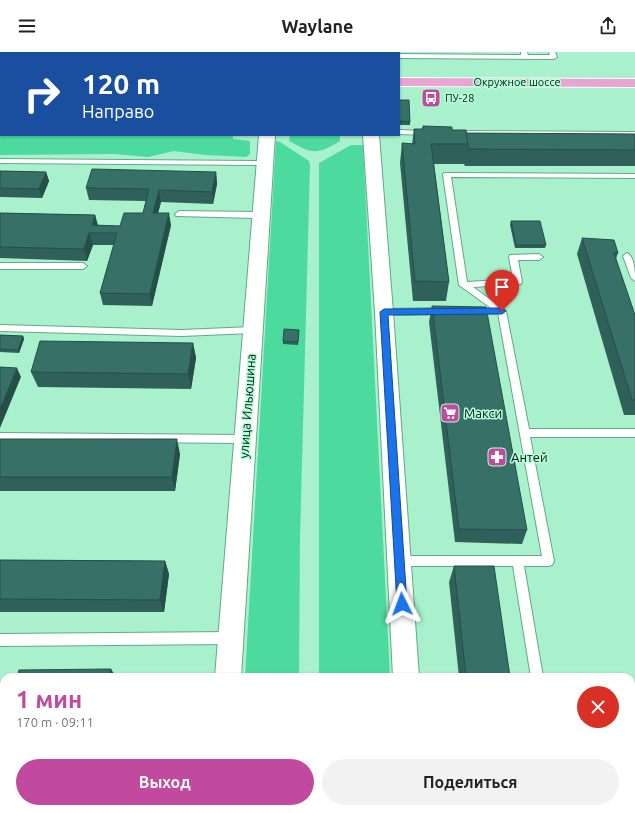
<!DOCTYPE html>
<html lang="ru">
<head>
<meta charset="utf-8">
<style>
  body { margin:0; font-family:Ubuntu,sans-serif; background:#f2f2f2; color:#222; height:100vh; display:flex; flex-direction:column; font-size:15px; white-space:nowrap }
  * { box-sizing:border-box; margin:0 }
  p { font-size:13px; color:#767676 }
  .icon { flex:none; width:22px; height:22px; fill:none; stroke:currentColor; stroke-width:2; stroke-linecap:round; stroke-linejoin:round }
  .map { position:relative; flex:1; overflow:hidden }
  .side { position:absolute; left:0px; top:621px; width:635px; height:140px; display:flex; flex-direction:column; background:#fff; border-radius:12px 12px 0 0; box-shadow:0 1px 3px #0004 }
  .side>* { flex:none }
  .banner { position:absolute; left:0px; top:0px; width:400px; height:84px; box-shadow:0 1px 3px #0004; background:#1a4fa0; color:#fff; overflow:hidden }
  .pin { position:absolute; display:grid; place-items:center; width:34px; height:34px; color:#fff; margin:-41px -17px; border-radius:50% 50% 50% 0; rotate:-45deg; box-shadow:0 0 4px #0007 }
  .pin .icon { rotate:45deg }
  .me { position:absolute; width:44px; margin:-22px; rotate:357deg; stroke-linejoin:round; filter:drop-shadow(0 0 3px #0008) }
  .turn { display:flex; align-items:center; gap:14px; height:84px; padding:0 16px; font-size:18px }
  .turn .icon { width:52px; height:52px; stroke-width:2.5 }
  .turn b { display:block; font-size:28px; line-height:34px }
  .round { display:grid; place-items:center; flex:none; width:42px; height:42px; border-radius:21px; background:#f2f2f2 }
  .headline { display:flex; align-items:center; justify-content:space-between; height:68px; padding:0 16px }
  h1 { font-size:24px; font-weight:600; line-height:30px; color:#c24a9e }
  .primary-button { display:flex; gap:8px; margin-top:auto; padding:8px 16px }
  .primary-button a { flex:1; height:46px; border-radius:24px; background:#c24a9e; color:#fff; font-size:16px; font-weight:600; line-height:46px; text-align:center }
  .primary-button a+a { background:#f2f2f2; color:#222 }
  header { display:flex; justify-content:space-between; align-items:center; height:52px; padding:0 16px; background:#fff; font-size:18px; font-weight:600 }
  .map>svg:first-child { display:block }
  .green { fill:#4dda9e }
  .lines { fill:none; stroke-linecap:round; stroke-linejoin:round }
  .service-casing { stroke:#62a986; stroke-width:2 }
  .minor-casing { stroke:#62a986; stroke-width:2 }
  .primary-casing { stroke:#fff; stroke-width:2 }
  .service { fill:#fff; fill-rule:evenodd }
  .minor { fill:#fff; fill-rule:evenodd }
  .primary { fill:#e8a4d2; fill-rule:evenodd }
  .wall { fill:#2f6059 }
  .shaded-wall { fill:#264e48 }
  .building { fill:#377067; stroke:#264e48 }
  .route { fill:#1a73e8; stroke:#114b97 }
  .labels { text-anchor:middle; stroke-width:3; stroke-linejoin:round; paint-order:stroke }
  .far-street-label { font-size:11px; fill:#001c10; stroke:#b6ffd9 }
  .far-poi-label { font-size:11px; fill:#001c10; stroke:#b6ffd9; text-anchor:start }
  .street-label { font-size:13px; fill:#001c10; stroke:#b6ffd9 }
  .poi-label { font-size:13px; fill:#001c10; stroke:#b6ffd9; text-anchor:start }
</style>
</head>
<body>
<header><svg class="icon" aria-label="menu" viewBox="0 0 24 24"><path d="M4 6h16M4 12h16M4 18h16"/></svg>Waylane<svg class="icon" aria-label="share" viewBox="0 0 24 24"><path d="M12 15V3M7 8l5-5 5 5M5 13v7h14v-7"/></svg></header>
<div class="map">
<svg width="635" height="761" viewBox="0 0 635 761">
  <rect width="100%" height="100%" fill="#a9f1cc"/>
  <g class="green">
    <polygon points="0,0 141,0 1,1 0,10"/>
    <polygon points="0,50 1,83 233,83 233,87 250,89 250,102 246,105 205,103 174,99 148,105 114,102 0,103"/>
    <path d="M 290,83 L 340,83 L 340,89 C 317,103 312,102 289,89 Z"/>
    <polygon points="276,89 280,90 309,109 310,113 300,486 299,625 245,625"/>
    <polygon points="351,93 363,93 390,625 319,625 319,111"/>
    <rect x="238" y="757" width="59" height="4"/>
    <rect x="318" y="757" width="79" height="4"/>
  </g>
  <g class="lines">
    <defs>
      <g id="service">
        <rect x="312" y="0" width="9" height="1"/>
        <polygon points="521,0 527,0 528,3 550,3 549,0 555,0 557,5 554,7 399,6 399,2 521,3"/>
        <polygon points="399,78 427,79 431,81 427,83 399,82"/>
        <polygon points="450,79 635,80 635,84 453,83 449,81"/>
        <polygon points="0,107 265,109 269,111 265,113 0,111"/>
        <polygon points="444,121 635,122 635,126 451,125 467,230 513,227 509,205 510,203 539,202 543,205 539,208 518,208 522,230 521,232 473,235 506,259 529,377 635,377 635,385 530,385 554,509 552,513 548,514 524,514 543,625 531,625 513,514 399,514 395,513 393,509 395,505 399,504 542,504 498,261 459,233 443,123"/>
        <polygon points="179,159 261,160 265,163 261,166 176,164 175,162"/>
        <path d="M 627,201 C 635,205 635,221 635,229 L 631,226 L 623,204 Z"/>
        <polygon points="0,211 83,211 87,214 83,217 0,217"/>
        <polygon points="444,256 448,259 444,262 384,263 380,260 384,257"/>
        <polygon points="0,273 182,278 252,275 257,278 252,281 182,284 0,279"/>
        <polygon points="0,381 244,383 248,384 249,387 248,390 244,391 0,389"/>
        <polygon points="230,580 234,582 236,586 234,590 230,592 0,594 0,582"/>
        <polygon points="551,757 565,757 566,761 552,761"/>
      </g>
      <g id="minor">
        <rect x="145" y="0" width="14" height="1"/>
        <rect x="263" y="0" width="14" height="1"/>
        <polygon points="259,83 275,83 241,625 215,625"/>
        <polygon points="363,83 379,83 393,260 419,625 393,625 375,260"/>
        <rect x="204" y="757" width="28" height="4"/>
        <rect x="400" y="757" width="28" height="4"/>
      </g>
      <g id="primary">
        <rect x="0" y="23" width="1" height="8"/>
        <polygon points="399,26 635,27 635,35 399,34"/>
      </g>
    </defs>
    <use href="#service" class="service-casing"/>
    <use href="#minor" class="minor-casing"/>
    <use href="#primary" class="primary-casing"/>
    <use href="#service" class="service"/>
    <use href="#minor" class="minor"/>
    <use href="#primary" class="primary"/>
  </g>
  <g class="wall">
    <polygon points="399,48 410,70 410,73 399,73"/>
    <polygon points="423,74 452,78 466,81 635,82 635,114 465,114 464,112 434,112 449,230 446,249 413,249 400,111 402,91 412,92 414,77 422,77"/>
    <polygon points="0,119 46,120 49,129 42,146 0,145"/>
    <polygon points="216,120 217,132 213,152 161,150 158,161 171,173 152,254 103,253 100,241 114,193 93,193 87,209 0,206 0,161 95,163 98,173 120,174 143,161 146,149 89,148 86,136"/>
    <polygon points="511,169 546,193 545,196 515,196 510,173"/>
    <polygon points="582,186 618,201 616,207 635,263 635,363 624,363 577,202"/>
    <polygon points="432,254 527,478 522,492 455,490 429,270"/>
    <polygon points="299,281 298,293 283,292 283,289"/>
    <polygon points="0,283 23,284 24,287 19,301 0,300"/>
    <polygon points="193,291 196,306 191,337 38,335 31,320"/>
    <polygon points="0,387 180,402 175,439 0,439"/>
    <polygon points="0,508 165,509 169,522 164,560 0,560"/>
    <polygon points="454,514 510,625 459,625 449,530"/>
    <rect x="473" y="757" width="56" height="4"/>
  </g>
  <g class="shaded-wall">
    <polygon points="46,120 49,129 42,146 39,137"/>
    <polygon points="216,120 217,132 213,152 212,140"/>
    <polygon points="159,138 161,150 155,173 153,161"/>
    <polygon points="169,161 171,173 152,254 150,242"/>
    <polygon points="95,163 98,175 92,173"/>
    <polygon points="89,181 93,193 87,209 84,197"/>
    <polygon points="23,284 24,287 19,301 18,298"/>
    <polygon points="193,291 196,306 191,337 188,322"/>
    <polygon points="17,316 21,325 0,376 0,357"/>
    <polygon points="177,387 180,402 175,439 172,425"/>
    <polygon points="165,509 169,522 164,560 160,548"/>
    <polygon points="111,617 116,625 110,625"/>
    <polygon points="59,757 66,757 65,761 58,761"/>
  </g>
  <g class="building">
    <polygon points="399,48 409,48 410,70 399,69"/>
    <polygon points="423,74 452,75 452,78 466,78 468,92 431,92 449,230 415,229 402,91 415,92 414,77 423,77"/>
    <polygon points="466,81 635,82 635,98 468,97 468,92"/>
    <polygon points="92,117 216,120 212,140 159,138 153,161 169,161 150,242 100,241 117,181 89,181 84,197 0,195 0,161 95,163 92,173 120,174 124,161 143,161 149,137 86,136"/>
    <polygon points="0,119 46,120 39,137 0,136"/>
    <polygon points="511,169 540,169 546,193 516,193"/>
    <polygon points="582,186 614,188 618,201 614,201 635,263 635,348 632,348"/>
    <polygon points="432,254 486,255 527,478 459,477"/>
    <polygon points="284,277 299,278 298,290 283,289"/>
    <polygon points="0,283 23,284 18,298 0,297"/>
    <polygon points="40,289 193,291 188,322 31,320"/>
    <polygon points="0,315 17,316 0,357"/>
    <polygon points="0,387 177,387 172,425 0,425"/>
    <polygon points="0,508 165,509 160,548 0,547"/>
    <polygon points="454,514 494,514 510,625 466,625"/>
    <polygon points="111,617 110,625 17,625 19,618"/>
    <polygon points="4,686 4,757 59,757 58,761 0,761 0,704"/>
    <rect x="481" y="757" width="48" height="4"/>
  </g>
  <polygon class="route" points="502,256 506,259 502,262 388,263 407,552 406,556 402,557 398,556 397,552 380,260 384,257"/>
  <defs>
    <symbol id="bus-square" viewBox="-11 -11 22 22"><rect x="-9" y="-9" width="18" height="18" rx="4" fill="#c24a9e" stroke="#b6ffd9"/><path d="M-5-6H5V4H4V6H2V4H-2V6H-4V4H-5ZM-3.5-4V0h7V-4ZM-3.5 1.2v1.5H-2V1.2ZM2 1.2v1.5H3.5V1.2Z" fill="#fff"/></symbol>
    <symbol id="supermarket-square" viewBox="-11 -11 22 22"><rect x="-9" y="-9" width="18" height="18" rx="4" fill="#c24a9e" stroke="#b6ffd9"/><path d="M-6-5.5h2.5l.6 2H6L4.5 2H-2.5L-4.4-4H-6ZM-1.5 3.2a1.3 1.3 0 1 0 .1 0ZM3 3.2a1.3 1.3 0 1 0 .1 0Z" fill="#fff"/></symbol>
    <symbol id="pharmacy-square" viewBox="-11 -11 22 22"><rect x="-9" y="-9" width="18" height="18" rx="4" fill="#c24a9e" stroke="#b6ffd9"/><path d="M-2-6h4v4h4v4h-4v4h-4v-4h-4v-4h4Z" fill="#fff"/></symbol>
  </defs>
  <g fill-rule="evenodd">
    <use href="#bus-square" x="420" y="35" width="22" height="22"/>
    <use href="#supermarket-square" x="439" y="350" width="22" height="22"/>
    <use href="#pharmacy-square" x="486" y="394" width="22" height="22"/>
  </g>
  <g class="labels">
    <g class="far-street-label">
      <text x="517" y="34">Окружное шоссе</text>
    </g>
    <g class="far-poi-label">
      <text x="445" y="50">ПУ-28</text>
    </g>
    <g class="street-label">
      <text transform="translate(247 354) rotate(-86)" y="5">улица Ильюшина</text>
    </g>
    <g class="poi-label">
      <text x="464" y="366">Макси</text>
      <text x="511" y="410">Антей</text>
    </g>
  </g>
</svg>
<div class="pin" style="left:502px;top:259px;background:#d93025"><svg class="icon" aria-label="arrive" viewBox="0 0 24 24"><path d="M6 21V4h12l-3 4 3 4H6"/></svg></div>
<svg class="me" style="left:402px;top:552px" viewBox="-20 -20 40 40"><path d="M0-17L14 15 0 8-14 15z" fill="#1a73e8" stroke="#fff" stroke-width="4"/></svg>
<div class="banner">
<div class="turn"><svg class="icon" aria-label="right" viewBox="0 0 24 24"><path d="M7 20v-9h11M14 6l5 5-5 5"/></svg><div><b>120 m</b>Направо</div></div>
</div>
<section class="side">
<div class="headline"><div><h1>1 мин</h1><p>170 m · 09:11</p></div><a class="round" style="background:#d93025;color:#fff"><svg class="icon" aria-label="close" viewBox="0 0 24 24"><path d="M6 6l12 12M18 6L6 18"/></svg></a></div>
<div class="primary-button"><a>Выход</a><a>Поделиться</a></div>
</section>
</div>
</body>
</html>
